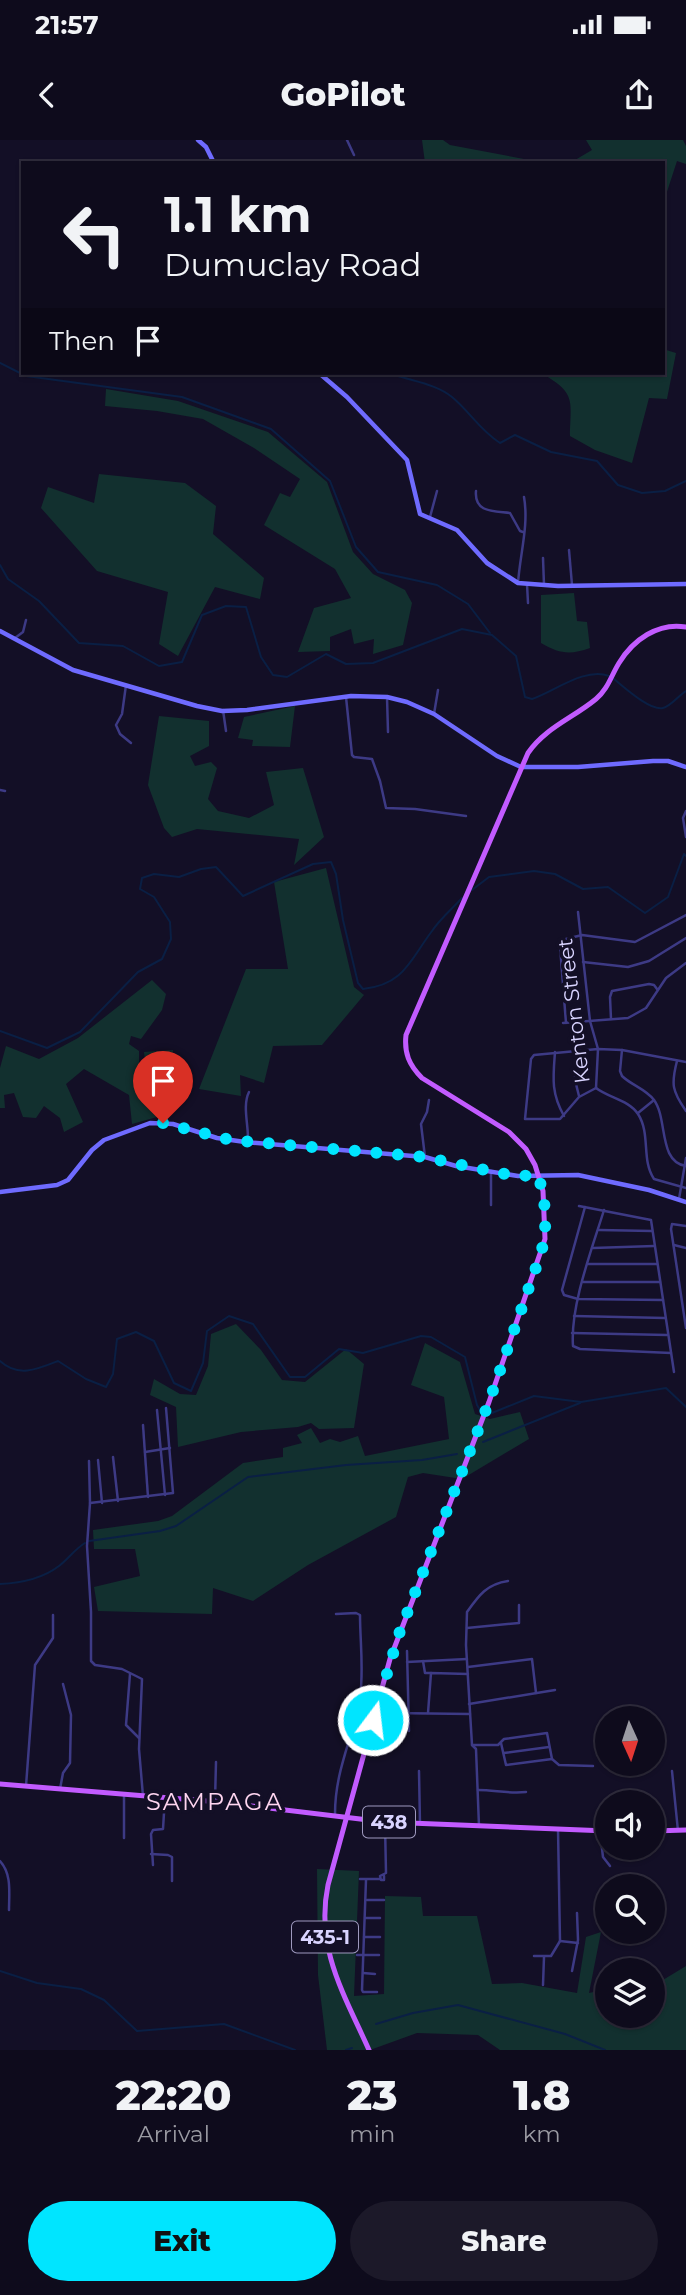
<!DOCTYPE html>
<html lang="en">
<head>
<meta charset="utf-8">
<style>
  body { margin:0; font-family:Montserrat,sans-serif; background:#1c1929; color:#f1f3f6; height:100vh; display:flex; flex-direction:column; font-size:26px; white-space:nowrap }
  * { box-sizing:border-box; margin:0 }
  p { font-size:23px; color:#9b9ba3 }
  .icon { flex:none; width:38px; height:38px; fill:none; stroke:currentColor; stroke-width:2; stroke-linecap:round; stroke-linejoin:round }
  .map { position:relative; height:1910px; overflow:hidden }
  .sheet { display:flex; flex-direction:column; background:#0e0b1c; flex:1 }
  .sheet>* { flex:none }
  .banner { position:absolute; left:21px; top:21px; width:644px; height:214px; border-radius:0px; box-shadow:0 2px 5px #0004,0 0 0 2px #2e2b3b; background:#0e0b1c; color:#f1f3f6; overflow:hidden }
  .needle { width:46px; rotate:177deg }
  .buttons { position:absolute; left:595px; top:1566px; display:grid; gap:14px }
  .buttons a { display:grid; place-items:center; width:70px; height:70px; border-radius:50%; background:#0e0b1c; box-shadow:0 2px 5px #0004,0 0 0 2px #2e2b3b; font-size:35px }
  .pin { position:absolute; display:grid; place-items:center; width:60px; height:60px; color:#fff; margin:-72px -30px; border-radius:50% 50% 50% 0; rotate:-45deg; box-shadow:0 0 7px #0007 }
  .pin .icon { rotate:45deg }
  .me { position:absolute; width:77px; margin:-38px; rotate:15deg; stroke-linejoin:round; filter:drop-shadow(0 0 5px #0008) }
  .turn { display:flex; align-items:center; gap:24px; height:147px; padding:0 28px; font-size:32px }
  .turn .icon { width:91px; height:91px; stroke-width:2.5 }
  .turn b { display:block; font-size:49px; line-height:60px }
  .then { display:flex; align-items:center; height:66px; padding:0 28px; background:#0003; gap:14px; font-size:26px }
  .eta { display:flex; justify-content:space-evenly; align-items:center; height:119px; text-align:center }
  .eta b { font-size:42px; font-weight:800; line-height:49px }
  .cta { display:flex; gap:14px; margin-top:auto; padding:14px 28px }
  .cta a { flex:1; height:80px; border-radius:42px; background:#00e5ff; color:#111; font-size:28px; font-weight:800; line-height:80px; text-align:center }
  .cta a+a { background:#1c1929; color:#f1f3f6 }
  .status { display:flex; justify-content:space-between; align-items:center; height:49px; padding:0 35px; background:#0e0b1c; direction:ltr }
  .status svg { height:19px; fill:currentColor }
  header { display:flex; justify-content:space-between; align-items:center; height:91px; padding:0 28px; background:#0e0b1c; font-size:32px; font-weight:800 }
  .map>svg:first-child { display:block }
  .green { fill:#12302f }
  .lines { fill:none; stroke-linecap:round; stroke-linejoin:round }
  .stream { stroke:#0a1f44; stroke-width:2 }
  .street { stroke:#3d3a85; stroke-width:2.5 }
  .secondary { stroke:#6f6bff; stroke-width:4.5 }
  .primary { stroke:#c25bff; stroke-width:5 }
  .route { stroke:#00e5ff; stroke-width:12; stroke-dasharray:0 21.6 }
  .labels { text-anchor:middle; stroke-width:7; stroke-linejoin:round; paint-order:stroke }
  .shield { fill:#130f26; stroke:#9e99be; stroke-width:2 }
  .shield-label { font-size:19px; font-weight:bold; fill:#d9d4ff }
  .street-label { font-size:21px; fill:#d9d4ff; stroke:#130f26 }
  .quarter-label { font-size:24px; letter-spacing:2px; fill:#ffd6f0; stroke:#130f26 }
</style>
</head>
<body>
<div class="status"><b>21:57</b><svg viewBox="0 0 49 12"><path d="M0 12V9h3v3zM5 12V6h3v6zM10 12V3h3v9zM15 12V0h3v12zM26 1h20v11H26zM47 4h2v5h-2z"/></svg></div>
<header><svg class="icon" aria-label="back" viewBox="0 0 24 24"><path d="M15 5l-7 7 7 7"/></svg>GoPilot<svg class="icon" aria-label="share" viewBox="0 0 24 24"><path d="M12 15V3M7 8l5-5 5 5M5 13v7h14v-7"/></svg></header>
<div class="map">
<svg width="686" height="1910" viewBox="0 0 686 1910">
  <rect width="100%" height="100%" fill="#130f26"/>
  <g class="green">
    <polygon points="422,0 443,0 450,5 524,19 527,23 425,23"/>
    <polygon points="586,0 683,0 686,6 686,24 677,21 663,64 663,23 570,23 592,10"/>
    <path d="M 663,209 L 676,213 L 667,259 L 649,258 L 632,323 L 595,310 L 570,296 C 571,259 576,253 541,233 L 663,233 Z"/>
    <polygon points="106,249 178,261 268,292 327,342 353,412 373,434 405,450 412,463 403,505 373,514 374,499 354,504 351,489 330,497 330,511 298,512 314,468 351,458 335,429 264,385 280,353 290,357 300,339 254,308 203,279 157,271 105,266"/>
    <polygon points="99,334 185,343 216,366 213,394 264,438 260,459 215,447 178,516 159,504 168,452 97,431 41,368 48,347 94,363"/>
    <path d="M 574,453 L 577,481 L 587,482 L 590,508 C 570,515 560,514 541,503 L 541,455 Z"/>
    <polygon points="295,566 290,607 252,606 253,600 238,598 244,577"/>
    <polygon points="159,576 209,581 209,606 190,616 195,626 211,622 217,628 208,659 218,671 249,678 274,665 266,632 303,628 324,697 294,725 299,699 197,689 172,697 164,688 148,645"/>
    <polygon points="326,728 354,847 364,855 322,905 273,906 264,943 240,935 241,956 199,949 246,829 288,829 274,742"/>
    <polygon points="152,840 166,854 162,870 141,899 131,896 129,904 139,911 139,934 145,949 156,941 157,924 145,921 144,912 173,910 172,931 189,931 186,950 171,950 168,977 157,977 132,984 129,955 84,929 66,944 83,982 64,992 60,978 44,966 36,978 23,977 14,953 4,955 5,968 0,968 0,928 6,906 39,919 78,898"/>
    <polygon points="236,1184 261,1210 282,1240 305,1242 346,1209 364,1224 354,1288 319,1289 311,1283 298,1287 241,1292 178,1307 176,1267 150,1255 154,1239 180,1254 196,1255 208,1226 211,1194"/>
    <polygon points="425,1203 460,1222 475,1274 490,1279 520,1272 529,1299 462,1339 423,1333 408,1337 396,1377 308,1425 253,1461 213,1448 212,1474 98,1471 94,1447 140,1436 135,1409 94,1409 93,1390 158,1381 172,1376 243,1323 283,1317 283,1308 302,1303 297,1295 311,1288 320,1303 330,1299 340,1302 358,1296 365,1316 449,1299 444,1257 411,1245"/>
    <polygon points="317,1729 359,1731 354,1856 384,1854 385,1756 421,1757 423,1776 477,1776 492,1844 522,1843 577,1853 586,1797 601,1792 589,1853 607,1849 607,1876 653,1876 653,1846 686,1826 686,1910 500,1910 478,1895 417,1893 370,1910 327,1910 318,1835"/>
  </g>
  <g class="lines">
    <g class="stream">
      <polyline points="0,223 26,236 182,257 271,289 330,341 356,407 378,432 437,445 468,464 490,493"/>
      <path d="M 390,233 C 409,241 435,243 452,257 C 469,271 480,290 500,303 L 515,295 L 551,312 L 597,321 L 618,345 L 642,353 L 665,351 L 686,341"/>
      <path d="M 0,425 L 8,439 L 39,461 L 79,503 L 123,506 L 159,526 L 182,522 L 202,475 L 226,466 L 246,467 L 261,517 L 273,535 L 287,537 L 326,514 L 346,524 L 373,523 L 462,489 L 492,495 L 516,516 L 525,557 L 532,559 C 555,551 585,527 609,536"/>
      <path d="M 614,539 C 624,547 650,571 663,568 C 671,566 679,555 686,551"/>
      <polyline points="472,750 489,737 534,731 555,734 583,749 608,747 645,773 668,757 684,714 686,716"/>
      <path d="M 0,891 L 47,908 L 80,892 L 138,832 L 162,819 L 171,799 L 170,782 L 154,757 L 140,749 L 142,738 L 154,734 L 179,737 L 201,729 L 216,727 L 243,756 L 313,724 L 331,722 L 336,734 L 343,780 L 358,843 L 363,849 C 404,845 410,820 432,791 C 440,779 452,769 462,758"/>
      <path d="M 0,1221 C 18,1238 38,1229 58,1221 L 86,1239 L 106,1247 L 113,1234 L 117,1199 L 136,1192 L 154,1201 L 174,1243 L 191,1251 L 203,1223 L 207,1191 L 229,1176 L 253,1184 L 290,1237 L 305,1237 L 339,1209 L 363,1213 L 421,1196 L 431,1197 L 465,1217 L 477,1265 L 483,1275"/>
      <polyline points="487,1275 534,1256 581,1262 666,1248 686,1267"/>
      <polyline points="483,1302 580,1263"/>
      <polyline points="89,1401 160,1391 176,1386 248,1337 346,1325 422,1320 457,1314"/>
      <path d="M 0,1444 C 22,1443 42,1439 59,1426 C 68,1419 75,1409 85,1403"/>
      <polyline points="0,1831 37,1843 81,1849 104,1860 137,1891 224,1884 295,1910"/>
      <polyline points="376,1884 413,1873 458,1865 565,1894 605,1910"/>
      <polyline points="346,1910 352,1908"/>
    </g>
    <g class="street">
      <polyline points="347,0 354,15"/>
      <path d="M 476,351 C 474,373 494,371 510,373 L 520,391 L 523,392"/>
      <polyline points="430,377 437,351"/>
      <polyline points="569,410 572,445"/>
      <polyline points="543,418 544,445"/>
      <path d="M 518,443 C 520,414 529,385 524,357"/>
      <polyline points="527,444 528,463"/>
      <polyline points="15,498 23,492 26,480"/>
      <polyline points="126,545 122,574 116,585 120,594 131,603"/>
      <polyline points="346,557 352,615 354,617 372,619 380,641 386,668 415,669 466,676"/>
      <polyline points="387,557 388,592"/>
      <polyline points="223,570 226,591"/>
      <polyline points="434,574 438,550"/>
      <polyline points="0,650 5,651"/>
      <polyline points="686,671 683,678 686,697"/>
      <polyline points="578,772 590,881 598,909 596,948"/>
      <polyline points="583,822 628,827 649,821 686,798"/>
      <polyline points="611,879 610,857 612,851 649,844 654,845 657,849"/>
      <polyline points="563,883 628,878 646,868 666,838 686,823"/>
      <polyline points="566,883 560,806 562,800 582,795 635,802 686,775"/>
      <polyline points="576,910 575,940 579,956"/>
      <path d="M 622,910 L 620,931 L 622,936 C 631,945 646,949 654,960 C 668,979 658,1022 686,1026"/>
      <path d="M 555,912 C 553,938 551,953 564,976"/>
      <path d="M 677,921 C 671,944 672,951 686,971"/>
      <polyline points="596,948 579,957 560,979 525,979 531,919 534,915 598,909 622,910 686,922"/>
      <path d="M 596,948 C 609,958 629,960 638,974 C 651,994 641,1020 654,1039 L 686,1048"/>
      <polyline points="638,973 654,960"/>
      <path d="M 248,1003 C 249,986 242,966 249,952"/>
      <polyline points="425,1017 421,984 427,972 429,960"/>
      <polyline points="491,1031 491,1065"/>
      <polyline points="679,1059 686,1018"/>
      <polyline points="579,1066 651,1080 674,1232"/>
      <polyline points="585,1067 562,1150 564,1155 578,1159 663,1160"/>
      <path d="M 604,1070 C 592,1109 570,1166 573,1206 L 580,1209 L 671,1213"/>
      <polyline points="686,1086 672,1084 671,1089 686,1188"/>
      <polyline points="599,1090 652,1091"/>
      <polyline points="674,1105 686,1108"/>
      <polyline points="593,1108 654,1106"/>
      <polyline points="588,1124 657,1124"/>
      <polyline points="583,1142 660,1142"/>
      <polyline points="574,1176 665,1178"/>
      <polyline points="572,1193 667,1195"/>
      <polyline points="157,1270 165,1355"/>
      <polyline points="143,1285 148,1357"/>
      <polyline points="145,1312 170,1308"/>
      <polyline points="113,1317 118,1361"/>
      <polyline points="98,1320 102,1363"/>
      <polyline points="89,1321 90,1363 87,1406 91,1472 91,1521 95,1525 122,1529 142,1539 139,1609 143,1656"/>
      <polyline points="90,1363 173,1353 166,1268"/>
      <polyline points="467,1488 519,1483 519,1465"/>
      <polyline points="407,1511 409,1591"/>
      <polyline points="423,1521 425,1533 431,1533"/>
      <polyline points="407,1522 467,1519"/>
      <polyline points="468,1527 532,1519 536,1553"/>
      <polyline points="130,1534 126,1585 139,1598"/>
      <polyline points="380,1556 388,1560 389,1606"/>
      <polyline points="469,1564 555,1550"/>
      <polyline points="390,1573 470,1574"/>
      <polyline points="428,1573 431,1533 468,1534"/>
      <polyline points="501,1603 506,1625 552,1619"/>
      <polyline points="472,1605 498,1605 504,1599 547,1593 552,1619 559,1625 593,1626"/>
      <polyline points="504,1613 549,1607"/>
      <polyline points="419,1631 420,1684"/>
      <polyline points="672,1631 678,1691"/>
      <polyline points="26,1646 35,1525 53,1498 53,1475"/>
      <polyline points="60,1649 63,1633 70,1623 71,1575 63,1544"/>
      <path d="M 478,1650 C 495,1650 508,1654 526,1652"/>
      <polyline points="215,1661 216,1622"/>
      <path d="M 335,1674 C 335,1629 353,1599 360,1557 C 364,1531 360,1501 360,1475 L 356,1473 L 336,1474"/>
      <path d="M 479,1686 L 476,1609 L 472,1605 L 466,1505 L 467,1472 C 479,1455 487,1444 508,1441"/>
      <polyline points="600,1692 603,1717 610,1726"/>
      <polyline points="124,1698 124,1654"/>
      <polyline points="151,1714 168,1715 172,1717 172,1741"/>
      <path d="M 0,1721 C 12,1734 9,1753 9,1770"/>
      <polyline points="153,1725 151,1694 153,1690 163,1689 165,1657"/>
      <polyline points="384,1736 384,1740 381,1740 380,1736 386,1733 385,1684"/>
      <polyline points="360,1739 380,1739"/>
      <polyline points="366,1740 362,1850 363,1852 377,1852"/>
      <polyline points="367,1760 384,1760"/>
      <polyline points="365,1778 380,1778"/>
      <polyline points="364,1797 380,1797"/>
      <polyline points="560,1801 578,1803"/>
      <polyline points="357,1815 379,1815"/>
      <polyline points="534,1816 551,1816 560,1801 558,1689"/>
      <polyline points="572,1831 578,1800 577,1773"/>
      <polyline points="363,1833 375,1834"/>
      <polyline points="543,1845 544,1817"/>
    </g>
    <g class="secondary">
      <polyline points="198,0 206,7 214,23"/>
      <polyline points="319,233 347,257 407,320 420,374 457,390 487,423 518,443 558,446 686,444"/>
      <polyline points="0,491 73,530 197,566 222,571 247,570 351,556 387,557 407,562 434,574 497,616 521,627 578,627 653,621 668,621 686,627"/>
      <polyline points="0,1052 57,1045 68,1040 92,1010 104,1000 150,983 173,984 217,998 245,1002 425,1017 456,1026 518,1036 578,1035 649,1050 686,1062"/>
    </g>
    <g class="primary">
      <polyline points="0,1644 219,1662 385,1682 607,1691"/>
      <polyline points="653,1691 686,1690"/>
      <path d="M 369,1910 C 344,1854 315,1808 328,1745 L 390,1519 L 489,1262 L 545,1099 L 543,1051 L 535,1025 L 526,1009 L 509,992 L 422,938 C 409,925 404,913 406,895 L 528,613 C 545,588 573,578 596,559 C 608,549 611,536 619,523 C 633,500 658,482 686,487"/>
    </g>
  </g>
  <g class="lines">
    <path class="route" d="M 163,983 L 231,1000 L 425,1017 L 494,1032 L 518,1036 L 538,1035 C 546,1061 548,1087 541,1113 L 489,1262 L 399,1494 L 373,1580"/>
  </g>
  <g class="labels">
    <g class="shield">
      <rect x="363" y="1666.5" width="52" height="31" rx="5"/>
      <rect x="292" y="1781.5" width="66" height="31" rx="5"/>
    </g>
    <g class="shield-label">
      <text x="389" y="1689">438</text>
      <text x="325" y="1804">435-1</text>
    </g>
    <g class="street-label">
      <text transform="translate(574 871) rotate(-97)" y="7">Kenton Street</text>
    </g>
    <g class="quarter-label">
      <text x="215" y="1670">SAMPAGA</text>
    </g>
  </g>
</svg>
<div class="buttons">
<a><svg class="needle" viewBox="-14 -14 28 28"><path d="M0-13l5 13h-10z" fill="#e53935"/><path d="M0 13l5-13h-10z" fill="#9b9ba3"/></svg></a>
<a><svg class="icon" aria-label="sound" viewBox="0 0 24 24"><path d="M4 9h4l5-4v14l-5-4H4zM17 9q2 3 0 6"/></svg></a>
<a><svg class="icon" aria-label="search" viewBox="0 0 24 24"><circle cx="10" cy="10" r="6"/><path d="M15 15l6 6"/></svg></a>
<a><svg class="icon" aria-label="layers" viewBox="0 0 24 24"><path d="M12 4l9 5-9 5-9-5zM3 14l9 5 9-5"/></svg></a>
</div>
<div class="pin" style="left:163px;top:983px;background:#d93025"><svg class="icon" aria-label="arrive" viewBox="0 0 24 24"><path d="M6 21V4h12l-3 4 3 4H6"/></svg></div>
<svg class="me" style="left:373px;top:1580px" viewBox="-20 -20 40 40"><circle r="17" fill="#00e5ff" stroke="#fff" stroke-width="3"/><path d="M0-11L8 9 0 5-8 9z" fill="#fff"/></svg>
<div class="banner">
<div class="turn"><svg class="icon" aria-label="left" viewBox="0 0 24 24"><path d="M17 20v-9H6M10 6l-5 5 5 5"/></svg><div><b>1.1 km</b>Dumuclay Road</div></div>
<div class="then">Then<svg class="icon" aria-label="arrive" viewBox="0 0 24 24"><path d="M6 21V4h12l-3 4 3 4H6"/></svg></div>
</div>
</div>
<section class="sheet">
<div class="eta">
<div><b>22:20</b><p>Arrival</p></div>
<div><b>23</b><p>min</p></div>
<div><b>1.8</b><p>km</p></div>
</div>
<div class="cta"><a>Exit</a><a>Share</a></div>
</section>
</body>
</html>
